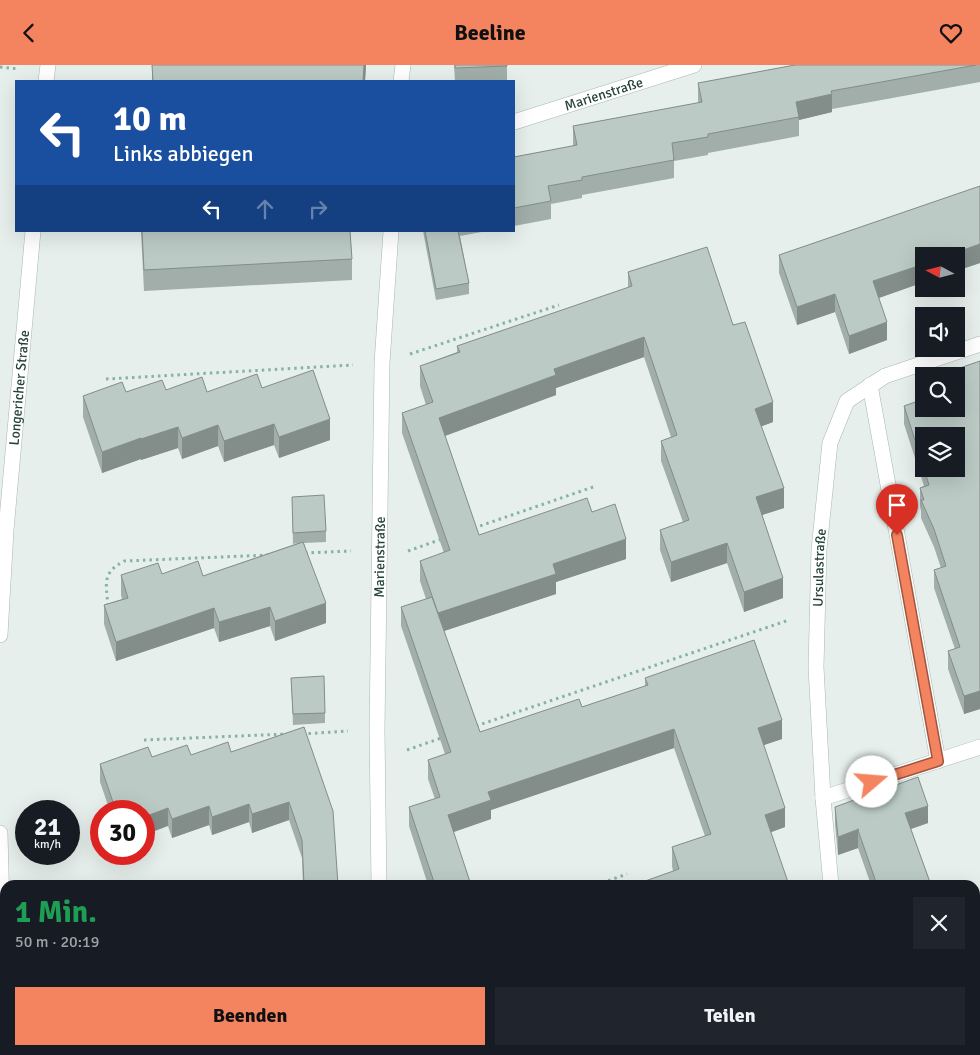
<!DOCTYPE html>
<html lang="de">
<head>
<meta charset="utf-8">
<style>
  body { margin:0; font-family:Signika,sans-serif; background:#20242c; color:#f1f3f6; height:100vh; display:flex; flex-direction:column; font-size:19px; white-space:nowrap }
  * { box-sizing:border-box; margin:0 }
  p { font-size:16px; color:#9ea1a6 }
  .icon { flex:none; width:28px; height:28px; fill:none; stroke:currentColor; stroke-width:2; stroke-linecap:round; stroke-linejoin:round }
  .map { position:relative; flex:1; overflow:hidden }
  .side { position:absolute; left:0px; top:815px; width:980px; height:175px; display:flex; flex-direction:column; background:#171b24; border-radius:15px 15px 0 0; box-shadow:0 5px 20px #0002 }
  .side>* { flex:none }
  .hud { position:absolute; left:15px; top:15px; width:500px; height:152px; border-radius:0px; box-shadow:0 5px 20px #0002; background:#1a4fa0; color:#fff; overflow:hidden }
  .needle { width:32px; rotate:277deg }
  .buttons { position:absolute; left:915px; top:182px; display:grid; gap:10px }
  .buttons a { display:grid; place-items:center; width:50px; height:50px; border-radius:0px; background:#171b24; box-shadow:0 5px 20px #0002; font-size:25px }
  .speed { position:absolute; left:15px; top:735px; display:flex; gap:10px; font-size:25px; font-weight:700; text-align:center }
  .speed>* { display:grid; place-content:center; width:65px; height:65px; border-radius:50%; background:#171b24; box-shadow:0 5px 20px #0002; line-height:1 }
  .speed small { font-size:12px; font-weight:400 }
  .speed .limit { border:8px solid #d22; background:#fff; color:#111 }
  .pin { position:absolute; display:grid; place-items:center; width:42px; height:42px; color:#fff; margin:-51px -21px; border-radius:50% 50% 50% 0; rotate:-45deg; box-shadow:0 0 5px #0007 }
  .pin .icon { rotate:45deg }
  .me { position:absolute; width:55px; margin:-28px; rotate:72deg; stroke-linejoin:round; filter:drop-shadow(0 0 4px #0008) }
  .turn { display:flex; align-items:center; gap:18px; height:105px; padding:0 15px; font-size:22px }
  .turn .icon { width:65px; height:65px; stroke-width:2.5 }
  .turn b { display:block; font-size:35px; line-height:42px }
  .lanes { display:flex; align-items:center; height:48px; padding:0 15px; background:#0003; justify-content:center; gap:25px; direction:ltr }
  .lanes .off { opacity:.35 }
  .round { display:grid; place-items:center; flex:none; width:52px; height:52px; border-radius:0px; background:#20242c }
  .head { display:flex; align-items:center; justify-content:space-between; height:85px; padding:0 15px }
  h1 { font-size:30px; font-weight:700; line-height:38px; color:#1e9e55 }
  .cta { display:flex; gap:10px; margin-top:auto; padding:10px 15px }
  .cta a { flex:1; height:58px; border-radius:0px; background:#f4845f; color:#111; font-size:20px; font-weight:700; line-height:58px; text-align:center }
  .cta a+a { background:#20242c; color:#f1f3f6 }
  header { display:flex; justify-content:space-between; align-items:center; height:65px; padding:0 15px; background:#f4845f; color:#111; font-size:22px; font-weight:700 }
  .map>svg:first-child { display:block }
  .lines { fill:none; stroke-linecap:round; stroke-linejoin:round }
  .minor-casing { stroke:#a8b8b2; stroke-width:16 }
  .path { stroke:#86b3a5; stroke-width:3; stroke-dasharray:2.5 4; stroke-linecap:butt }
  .minor { stroke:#fff; stroke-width:15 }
  .wall { fill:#a1aea9 }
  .shaded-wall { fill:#838d89 }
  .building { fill:#bbcac4; stroke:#838d89 }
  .route-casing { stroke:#9f563e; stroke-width:12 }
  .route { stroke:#f4845f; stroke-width:9 }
  .labels { text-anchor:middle; stroke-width:4; stroke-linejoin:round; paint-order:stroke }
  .street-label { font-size:14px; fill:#24423a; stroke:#f7fbf9 }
</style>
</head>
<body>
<header><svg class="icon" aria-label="back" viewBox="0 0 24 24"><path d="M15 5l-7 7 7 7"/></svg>Beeline<svg class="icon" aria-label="heart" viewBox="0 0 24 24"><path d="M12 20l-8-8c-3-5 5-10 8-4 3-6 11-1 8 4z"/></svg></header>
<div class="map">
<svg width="980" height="990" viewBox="0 0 980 990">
  <rect width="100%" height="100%" fill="#e6efeb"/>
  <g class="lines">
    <defs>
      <g id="minor">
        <polyline points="46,16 48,0"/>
        <polyline points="401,16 403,0"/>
        <path id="s1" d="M 514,57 L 694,0"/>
        <polyline points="870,320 938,696"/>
        <path id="s2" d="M 0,570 L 6,465 L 33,166"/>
        <polyline points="823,733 980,682"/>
        <polyline points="0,768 5,957"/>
        <path id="s3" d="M 379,820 L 377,665 L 382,298 L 391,166"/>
        <path id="s4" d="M 831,820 L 823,733 L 816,602 L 819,484 L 830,378 L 847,336 L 885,311 L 980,279"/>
        <polyline points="6,985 6,990"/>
        <polyline points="383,985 384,990"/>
        <polyline points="851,985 851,990"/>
      </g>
    </defs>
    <use href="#minor" class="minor-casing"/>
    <g class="path">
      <polyline points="0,2 19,4"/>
      <polyline points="410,289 559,240"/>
      <polyline points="106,314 353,300"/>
      <polyline points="474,463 596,421"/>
      <polyline points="408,486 442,474"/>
      <polyline points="305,488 351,486"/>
      <path d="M 108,541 C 106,518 102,508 124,496 L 269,490"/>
      <polyline points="476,661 789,555"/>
      <polyline points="302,669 348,666"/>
      <polyline points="144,675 286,669"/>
      <polyline points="407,685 444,672"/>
      <polyline points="596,820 627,809"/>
    </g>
    <use href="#minor" class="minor"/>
  </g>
  <g class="wall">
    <polygon points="152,0 366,0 365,16 152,16"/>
    <polygon points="454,0 507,0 507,16 455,16"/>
    <polygon points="795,0 980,0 980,17 832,44 832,47 799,55 799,71 708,88 708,90 674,96 674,113 582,130 582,133 551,139 551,154 514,161 514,92 573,81 573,61 698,38 698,18"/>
    <polygon points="980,121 980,198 956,206 924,191 924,217 879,233 887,275 849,289 835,247 797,260 779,208 779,190"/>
    <polygon points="141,166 350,166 352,194 352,215 144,226"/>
    <polygon points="423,166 487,166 460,171 469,218 469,229 436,235"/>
    <polygon points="628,207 733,260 773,357 761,361 784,443 762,450 783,533 744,547 727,498 671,517 660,485 660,465 683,457 661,396 661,376 671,372 644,292 556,323 556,330 445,371 479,470 592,447 626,494 556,517 556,529 444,566 480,667 582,642 645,621 645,613 782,674 763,680 785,762 673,806 672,801 672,782 705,771 674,683 491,745 491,754 453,767 471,820 428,820 409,761 409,742 435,734 428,714 428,695 445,689 401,561 401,542 426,534 420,516 420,496 444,488 402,368 402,348 426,340 420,321 420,301 457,287 457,281 628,223"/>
    <polygon points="980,296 980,644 964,649 948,604 948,586 955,584 934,523 934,505 941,503 934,482 921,453 921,446 920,441 920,423 924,421 904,359 904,341 956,344 956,311 951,311 951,306"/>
    <polygon points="262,323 330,375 279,393 274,380 224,397 218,381 182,394 178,383 141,395 141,394 102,408 83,352 83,331 126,327 166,325 207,327"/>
    <polygon points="292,432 326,466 326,477 304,478 326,558 275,576 270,561 219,577 214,563 116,596 104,559 104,540 122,534 121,530 121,510 162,509 203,511 298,478 293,479"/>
    <polygon points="291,613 325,648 325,658 293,660"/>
    <polygon points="304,662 338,820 303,820 302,793 289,755 252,768 249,757 212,770 209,760 172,773 168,761 144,746 110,746 100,717 100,699 152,692 231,687"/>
    <polygon points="835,742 928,758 911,764 931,820 871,820 858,783 838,790 835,759"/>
    <polygon points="114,985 155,985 157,990 116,990"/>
    <polygon points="311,985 348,985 349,990 312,990"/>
    <polygon points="425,985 465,985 467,990 427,990"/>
    <polygon points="700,985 811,985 813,990 702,990"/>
    <polygon points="896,985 957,985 959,990 898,990"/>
  </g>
  <g class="shaded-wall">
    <polygon points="364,0 366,0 365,16 363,16"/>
    <polygon points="832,29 832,47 799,55 796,37"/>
    <polygon points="980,179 980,198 956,206 956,191 946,191"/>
    <polygon points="924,199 924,217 873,235 873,216"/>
    <polygon points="835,229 835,247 797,260 797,242"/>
    <polygon points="887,257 887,275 849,289 849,271"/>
    <polygon points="644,272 644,292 556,323 556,330 439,373 439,353 554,304"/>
    <polygon points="773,337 773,357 755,364 755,344"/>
    <polygon points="330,354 330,375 279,393 279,372"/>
    <polygon points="274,359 274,380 224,397 224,376"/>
    <polygon points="218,360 218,381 182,394 182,373"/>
    <polygon points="178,362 178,383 141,395 141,374"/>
    <polygon points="141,373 141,394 102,408 102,387"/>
    <polygon points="784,423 784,443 756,452 756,432"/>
    <polygon points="626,474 626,494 556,517 556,529 438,568 438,548 553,499"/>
    <polygon points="727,478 727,498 671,517 671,497"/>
    <polygon points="783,513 783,533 744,547 744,527"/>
    <polygon points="326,538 326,558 275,576 275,556"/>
    <polygon points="270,542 270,561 219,577 219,557"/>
    <polygon points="214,543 214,563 116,596 116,577"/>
    <polygon points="980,626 980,644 964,649 964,631"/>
    <polygon points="782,655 782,674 758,682 758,663"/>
    <polygon points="674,664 674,683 491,745 491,754 448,769 448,750 488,727"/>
    <polygon points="289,737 289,755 252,768 252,749"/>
    <polygon points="249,739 249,757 212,770 212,752"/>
    <polygon points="209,741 209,760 172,773 172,754"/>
    <polygon points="928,741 928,758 905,766 905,748"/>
    <polygon points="168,743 168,761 144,770 144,752"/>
    <polygon points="785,743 785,762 765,769 765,750"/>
    <polygon points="858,765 858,783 838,790 838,772"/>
    <polygon points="980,904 980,922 975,924 975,906"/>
  </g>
  <g class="building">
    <polygon points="152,0 364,0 363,16 153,16"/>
    <polygon points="455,0 507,0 507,1 455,3"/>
    <polygon points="795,0 976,0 831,26 832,29 796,37 799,52 708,69 708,72 672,78 674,95 582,112 582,115 548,121 551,136 514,143 514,92 577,80 573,61 702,37 698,18"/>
    <polygon points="980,121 980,179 946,191 924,191 924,199 873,216 887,257 849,271 835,229 797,242 779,190"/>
    <polygon points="142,166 350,166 352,194 144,205"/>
    <polygon points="425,166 458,166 469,218 436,224"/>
    <polygon points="707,182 733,260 745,257 773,337 755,344 784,423 756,432 783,513 744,527 727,478 671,497 660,465 689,455 661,376 677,370 644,272 554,304 556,310 439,353 479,470 587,433 592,447 615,439 626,474 553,499 556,509 438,548 420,496 450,485 402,348 433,337 420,301 460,287 457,281 632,221 628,207"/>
    <polygon points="980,296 980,626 964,631 948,586 960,582 934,505 946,501 934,464 921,435 924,435 920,423 929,420 924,404 956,404 956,371 924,371 924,403 904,341 924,334 924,344 956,344 956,311 953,311 951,306"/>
    <polygon points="313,305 330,354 279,372 274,359 224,376 218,360 182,373 178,362 141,374 141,373 102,387 83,331 122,317 126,327 162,315 166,325 202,312 207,327 257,309 262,323"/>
    <polygon points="324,430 326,466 293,468 292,432"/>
    <polygon points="303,477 326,538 275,556 270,542 219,557 214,543 116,577 104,540 128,533 121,510 158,498 162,509 198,496 203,511"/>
    <polygon points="432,532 480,667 579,634 582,642 648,620 645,613 754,575 782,655 758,663 785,743 765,750 789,820 634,820 679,804 672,782 711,769 674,664 488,727 491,735 448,750 471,820 435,820 409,742 440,732 428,695 451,687 401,542"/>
    <polygon points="324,611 325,648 293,649 291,613"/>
    <polygon points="304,662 333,746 338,820 304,820 302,775 289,737 252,749 249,739 212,752 209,741 172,754 168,743 144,752 144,746 116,746 100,699 148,682 152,692 187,680 191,690 228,677 231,687"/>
    <polygon points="918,712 928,741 905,748 931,820 877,820 858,765 859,764 838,772 835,742"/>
    <polygon points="975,874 980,888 980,904 975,906"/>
    <polygon points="121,985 155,985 157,990 122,990"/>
    <polygon points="314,985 348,985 349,990 315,990"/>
    <polygon points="430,985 465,985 467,990 432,990"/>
    <polygon points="707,985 811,985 813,990 709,990"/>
    <polygon points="902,985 957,985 959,990 904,990"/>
  </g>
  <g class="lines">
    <defs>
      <polyline id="route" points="872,717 938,696 897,470"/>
    </defs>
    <use href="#route" class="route-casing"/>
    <use href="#route" class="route"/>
  </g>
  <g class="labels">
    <g class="street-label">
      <text dy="5" stroke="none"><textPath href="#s1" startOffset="94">Marienstraße</textPath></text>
      <text dy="5" stroke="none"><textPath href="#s2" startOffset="248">Longericher Straße</textPath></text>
      <text dy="5" stroke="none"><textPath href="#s3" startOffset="328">Marienstraße</textPath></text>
      <text dy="5" stroke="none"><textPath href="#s4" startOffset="318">Ursulastraße</textPath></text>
    </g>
  </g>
</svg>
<div class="buttons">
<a><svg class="needle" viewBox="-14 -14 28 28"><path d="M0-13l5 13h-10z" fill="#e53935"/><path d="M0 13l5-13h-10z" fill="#9ea1a6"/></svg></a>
<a><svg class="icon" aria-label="sound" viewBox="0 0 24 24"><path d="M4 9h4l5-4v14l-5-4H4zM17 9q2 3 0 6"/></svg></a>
<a><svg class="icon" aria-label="search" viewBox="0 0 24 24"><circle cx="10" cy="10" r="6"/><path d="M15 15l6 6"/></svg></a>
<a><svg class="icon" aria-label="layers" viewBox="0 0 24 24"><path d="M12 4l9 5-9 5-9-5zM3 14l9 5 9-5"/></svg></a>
</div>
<div class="speed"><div>21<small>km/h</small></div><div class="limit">30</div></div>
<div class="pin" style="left:897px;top:470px;background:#d93025"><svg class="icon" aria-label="arrive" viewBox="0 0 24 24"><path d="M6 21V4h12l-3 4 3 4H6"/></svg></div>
<svg class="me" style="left:872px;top:717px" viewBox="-20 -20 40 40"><circle r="19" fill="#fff"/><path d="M0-13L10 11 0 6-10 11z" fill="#f4845f"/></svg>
<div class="hud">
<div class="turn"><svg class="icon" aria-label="left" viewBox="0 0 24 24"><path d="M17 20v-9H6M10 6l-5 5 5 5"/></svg><div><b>10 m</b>Links abbiegen</div></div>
<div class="lanes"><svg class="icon" aria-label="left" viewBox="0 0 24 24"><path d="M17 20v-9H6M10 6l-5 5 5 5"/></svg><svg class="icon off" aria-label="ahead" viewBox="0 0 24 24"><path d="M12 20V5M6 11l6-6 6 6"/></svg><svg class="icon off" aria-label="right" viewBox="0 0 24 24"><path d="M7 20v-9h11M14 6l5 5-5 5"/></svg></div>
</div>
<section class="side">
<div class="head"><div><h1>1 Min.</h1><p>50 m · 20:19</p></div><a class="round"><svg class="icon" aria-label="close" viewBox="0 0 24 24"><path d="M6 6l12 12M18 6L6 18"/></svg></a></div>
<div class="cta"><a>Beenden</a><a>Teilen</a></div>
</section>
</div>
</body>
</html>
